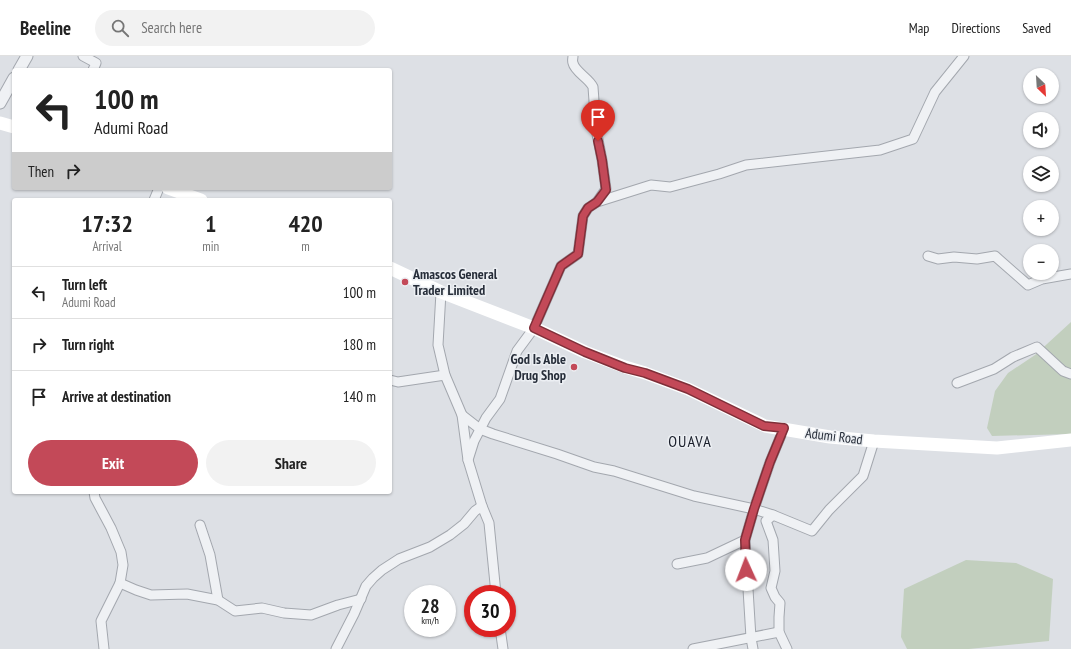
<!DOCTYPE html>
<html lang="en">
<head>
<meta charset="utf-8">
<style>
  body { margin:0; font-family:"PT Sans Narrow",sans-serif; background:#f2f2f2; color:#222; height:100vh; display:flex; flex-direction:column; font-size:15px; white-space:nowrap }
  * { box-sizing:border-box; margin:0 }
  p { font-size:13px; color:#767676 }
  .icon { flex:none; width:22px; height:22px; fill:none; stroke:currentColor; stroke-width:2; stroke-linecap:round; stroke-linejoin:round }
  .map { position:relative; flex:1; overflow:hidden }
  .sheet { position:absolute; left:12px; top:142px; width:380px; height:296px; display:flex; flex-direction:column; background:#fff; border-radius:4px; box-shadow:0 1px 3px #0004 }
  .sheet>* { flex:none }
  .banner { position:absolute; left:12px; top:12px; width:380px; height:122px; border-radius:4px; box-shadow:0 1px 3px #0004; background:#fff; color:#222; overflow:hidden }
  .needle { width:26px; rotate:155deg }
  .fabs { position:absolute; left:1023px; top:12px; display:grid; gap:8px }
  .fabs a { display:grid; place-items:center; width:36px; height:36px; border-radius:50%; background:#fff; box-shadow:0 1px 3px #0004; font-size:20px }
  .speed { position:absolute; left:404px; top:529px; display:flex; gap:8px; font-size:20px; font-weight:700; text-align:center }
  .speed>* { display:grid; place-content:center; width:52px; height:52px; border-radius:50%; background:#fff; box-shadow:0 1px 3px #0004; line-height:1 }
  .speed small { font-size:10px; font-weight:400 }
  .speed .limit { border:6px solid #d22; background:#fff; color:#111 }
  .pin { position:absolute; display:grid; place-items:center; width:34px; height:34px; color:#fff; margin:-41px -17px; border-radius:50% 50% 50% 0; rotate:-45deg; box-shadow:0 0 4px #0007 }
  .pin .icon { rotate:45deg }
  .me { position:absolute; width:44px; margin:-22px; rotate:358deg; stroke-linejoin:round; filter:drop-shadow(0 0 3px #0008) }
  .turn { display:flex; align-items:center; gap:14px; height:84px; padding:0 16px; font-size:18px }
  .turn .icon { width:52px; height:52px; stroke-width:2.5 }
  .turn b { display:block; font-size:28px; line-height:34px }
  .then { display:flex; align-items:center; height:38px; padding:0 16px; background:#0003; gap:8px; font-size:15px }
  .eta { display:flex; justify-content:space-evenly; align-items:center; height:68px; text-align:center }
  .eta b { font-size:24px; font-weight:700; line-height:28px }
  .button { display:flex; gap:8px; margin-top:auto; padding:8px 16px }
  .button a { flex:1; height:46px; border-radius:24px; background:#c34958; color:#fff; font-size:16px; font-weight:700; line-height:46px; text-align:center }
  .button a+a { background:#f2f2f2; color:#222 }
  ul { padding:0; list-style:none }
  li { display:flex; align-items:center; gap:12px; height:52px; padding:0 16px; border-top:1px solid #e0e0e0 }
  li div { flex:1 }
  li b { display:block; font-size:15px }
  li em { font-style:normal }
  header { display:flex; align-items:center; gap:24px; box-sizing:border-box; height:56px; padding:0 20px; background:#fff; border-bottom:1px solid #e0e0e0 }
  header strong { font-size:19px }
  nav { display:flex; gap:22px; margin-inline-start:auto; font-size:14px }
  .search { width:280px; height:36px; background:#f2f2f2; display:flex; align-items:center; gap:10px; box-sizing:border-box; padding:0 14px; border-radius:22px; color:#767676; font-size:15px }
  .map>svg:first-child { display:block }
  .green { fill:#c2cfbe }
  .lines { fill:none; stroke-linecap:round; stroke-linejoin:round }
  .minor-casing { stroke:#a3a7ae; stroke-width:11 }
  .tertiary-casing { stroke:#a3a7ae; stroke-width:13 }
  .minor { stroke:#eff1f4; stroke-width:9 }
  .tertiary { stroke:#eff1f4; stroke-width:11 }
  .secondary { stroke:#fff; stroke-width:13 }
  .route-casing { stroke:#7f2f39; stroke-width:10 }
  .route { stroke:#c34958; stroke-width:7 }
  .poi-dot { fill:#c34958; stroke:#eceff3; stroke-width:1.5 }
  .labels { text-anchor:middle; stroke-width:3; stroke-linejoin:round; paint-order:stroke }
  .poi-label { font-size:14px; font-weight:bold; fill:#272e3a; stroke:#eceff3; text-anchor:start }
  .street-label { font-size:14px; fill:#272e3a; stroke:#eceff3 }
  .quarter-label { font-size:16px; letter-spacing:1px; fill:#1a1f2b; stroke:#eceff3 }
</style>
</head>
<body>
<header>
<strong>Beeline</strong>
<div class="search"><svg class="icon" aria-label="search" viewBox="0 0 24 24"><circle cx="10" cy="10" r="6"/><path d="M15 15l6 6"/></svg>Search here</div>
<nav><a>Map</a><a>Directions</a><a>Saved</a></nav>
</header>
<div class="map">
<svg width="1071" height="593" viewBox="0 0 1071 593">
  <rect width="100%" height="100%" fill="#dde0e5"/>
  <g class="green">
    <polygon points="1071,266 1071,378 992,380 987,372 995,335 1008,317 1035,299"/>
    <polygon points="966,504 1016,507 1053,523 1049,585 969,593 907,593 901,581 904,533"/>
  </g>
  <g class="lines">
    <defs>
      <g id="minor">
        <polyline points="83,0 96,7 93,14"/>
        <path d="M 573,0 C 573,2 572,5 573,7 C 575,16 589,22 593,31 L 596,73 L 602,104 L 606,133 L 597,146"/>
        <polyline points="154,144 159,132"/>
        <polyline points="928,200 938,203 954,201 977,203 995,200 1028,229 1042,223 1071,218"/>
        <polyline points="441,236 438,289 445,319 462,359 468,404 482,450 489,467 496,538"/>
        <polyline points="390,324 398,326 445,319"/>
        <polyline points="957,327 994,313 1013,301 1037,291 1063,315 1071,318"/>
        <polyline points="462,359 480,373 493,378 557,398 594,411 614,415 694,440 754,453 773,459"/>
        <polyline points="468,404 474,385 486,362 500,343 517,295 534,272 561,210 578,198 583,160 588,152 597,146 651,129 670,131 719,118 746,109 880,94 913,83 935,36 964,0"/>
        <polyline points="94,436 95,442 111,472 121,496 123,509 120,527 101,565 104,593"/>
        <polyline points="200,469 210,499 218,544"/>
        <polyline points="677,508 707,502 745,484"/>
        <polyline points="120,527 136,534 151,539 187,538 218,544 235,555 262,552 284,557 311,559 338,549 361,543"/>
        <polyline points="500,572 503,593"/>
        <polyline points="336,593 354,558 366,530 373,522 382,514 399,503 430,491 450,479 464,468 475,455 482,450"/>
        <polyline points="693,593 779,576"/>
        <polyline points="753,593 751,582 745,484 754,453 770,406 784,372"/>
        <polyline points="787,593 779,576 779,561 780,547 775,541 771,532 775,515 773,484 766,465 773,459 812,475 829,454 863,420 874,385"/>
      </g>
      <g id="tertiary">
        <polyline points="19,14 27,0"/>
        <polyline points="0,47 14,22"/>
      </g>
    </defs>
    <use href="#minor" class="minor-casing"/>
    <use href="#tertiary" class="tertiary-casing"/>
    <use href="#minor" class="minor"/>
    <use href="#tertiary" class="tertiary"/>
    <g class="secondary">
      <polyline points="0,67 14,71"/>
      <polyline points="168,132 201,144"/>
      <polyline points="390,212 441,236 534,272 585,296 625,311 645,317 688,333 765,370 830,381 874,385 997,392 1071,384"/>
    </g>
  </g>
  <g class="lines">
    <defs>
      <polyline id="route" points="598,85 602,104 606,134 597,146 588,152 583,160 578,198 561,210 534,272 585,296 625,312 645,317 688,333 764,370 784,372 770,406 754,453 745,484 746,514"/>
    </defs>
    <use href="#route" class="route-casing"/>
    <use href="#route" class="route"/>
  </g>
  <g class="poi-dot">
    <circle cx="405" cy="226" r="4"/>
    <circle cx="574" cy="311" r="4"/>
  </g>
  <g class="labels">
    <g class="poi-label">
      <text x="413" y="223">Amascos General<tspan x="413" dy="16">Trader Limited</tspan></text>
      <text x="566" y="308" text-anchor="end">God Is Able<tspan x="566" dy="16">Drug Shop</tspan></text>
    </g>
    <g class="street-label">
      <text transform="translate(834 380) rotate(7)" y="5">Adumi Road</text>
    </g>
    <g class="quarter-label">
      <text x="690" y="391">OUAVA</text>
    </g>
  </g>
</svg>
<div class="fabs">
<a><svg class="needle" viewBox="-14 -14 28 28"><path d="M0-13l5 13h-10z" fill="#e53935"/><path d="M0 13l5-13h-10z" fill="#767676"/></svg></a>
<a><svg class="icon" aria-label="sound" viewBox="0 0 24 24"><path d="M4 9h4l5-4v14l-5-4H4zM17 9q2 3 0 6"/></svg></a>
<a><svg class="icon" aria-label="layers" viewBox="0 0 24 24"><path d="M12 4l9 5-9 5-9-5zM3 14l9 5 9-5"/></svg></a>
<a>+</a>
<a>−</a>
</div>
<div class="speed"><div>28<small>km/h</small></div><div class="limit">30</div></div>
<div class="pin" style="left:598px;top:85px;background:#d93025"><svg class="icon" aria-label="arrive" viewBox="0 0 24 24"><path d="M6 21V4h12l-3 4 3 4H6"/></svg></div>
<svg class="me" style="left:746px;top:514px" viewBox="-20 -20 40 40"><circle r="19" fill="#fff"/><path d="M0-13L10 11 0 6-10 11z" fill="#c34958"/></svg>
<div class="banner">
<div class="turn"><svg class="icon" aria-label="left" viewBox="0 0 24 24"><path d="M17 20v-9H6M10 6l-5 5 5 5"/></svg><div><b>100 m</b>Adumi Road</div></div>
<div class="then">Then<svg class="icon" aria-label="right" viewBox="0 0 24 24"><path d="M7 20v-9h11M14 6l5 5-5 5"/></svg></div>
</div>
<section class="sheet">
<div class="eta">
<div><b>17:32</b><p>Arrival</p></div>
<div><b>1</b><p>min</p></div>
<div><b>420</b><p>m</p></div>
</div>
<ul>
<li><svg class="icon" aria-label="left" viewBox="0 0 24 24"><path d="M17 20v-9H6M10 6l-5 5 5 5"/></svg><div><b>Turn left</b><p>Adumi Road</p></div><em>100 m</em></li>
<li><svg class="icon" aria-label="right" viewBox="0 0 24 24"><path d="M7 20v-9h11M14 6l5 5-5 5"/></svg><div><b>Turn right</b></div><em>180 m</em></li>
<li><svg class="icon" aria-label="arrive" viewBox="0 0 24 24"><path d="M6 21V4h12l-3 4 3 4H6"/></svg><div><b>Arrive at destination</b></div><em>140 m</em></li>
</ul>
<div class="button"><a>Exit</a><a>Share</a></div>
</section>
</div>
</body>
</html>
